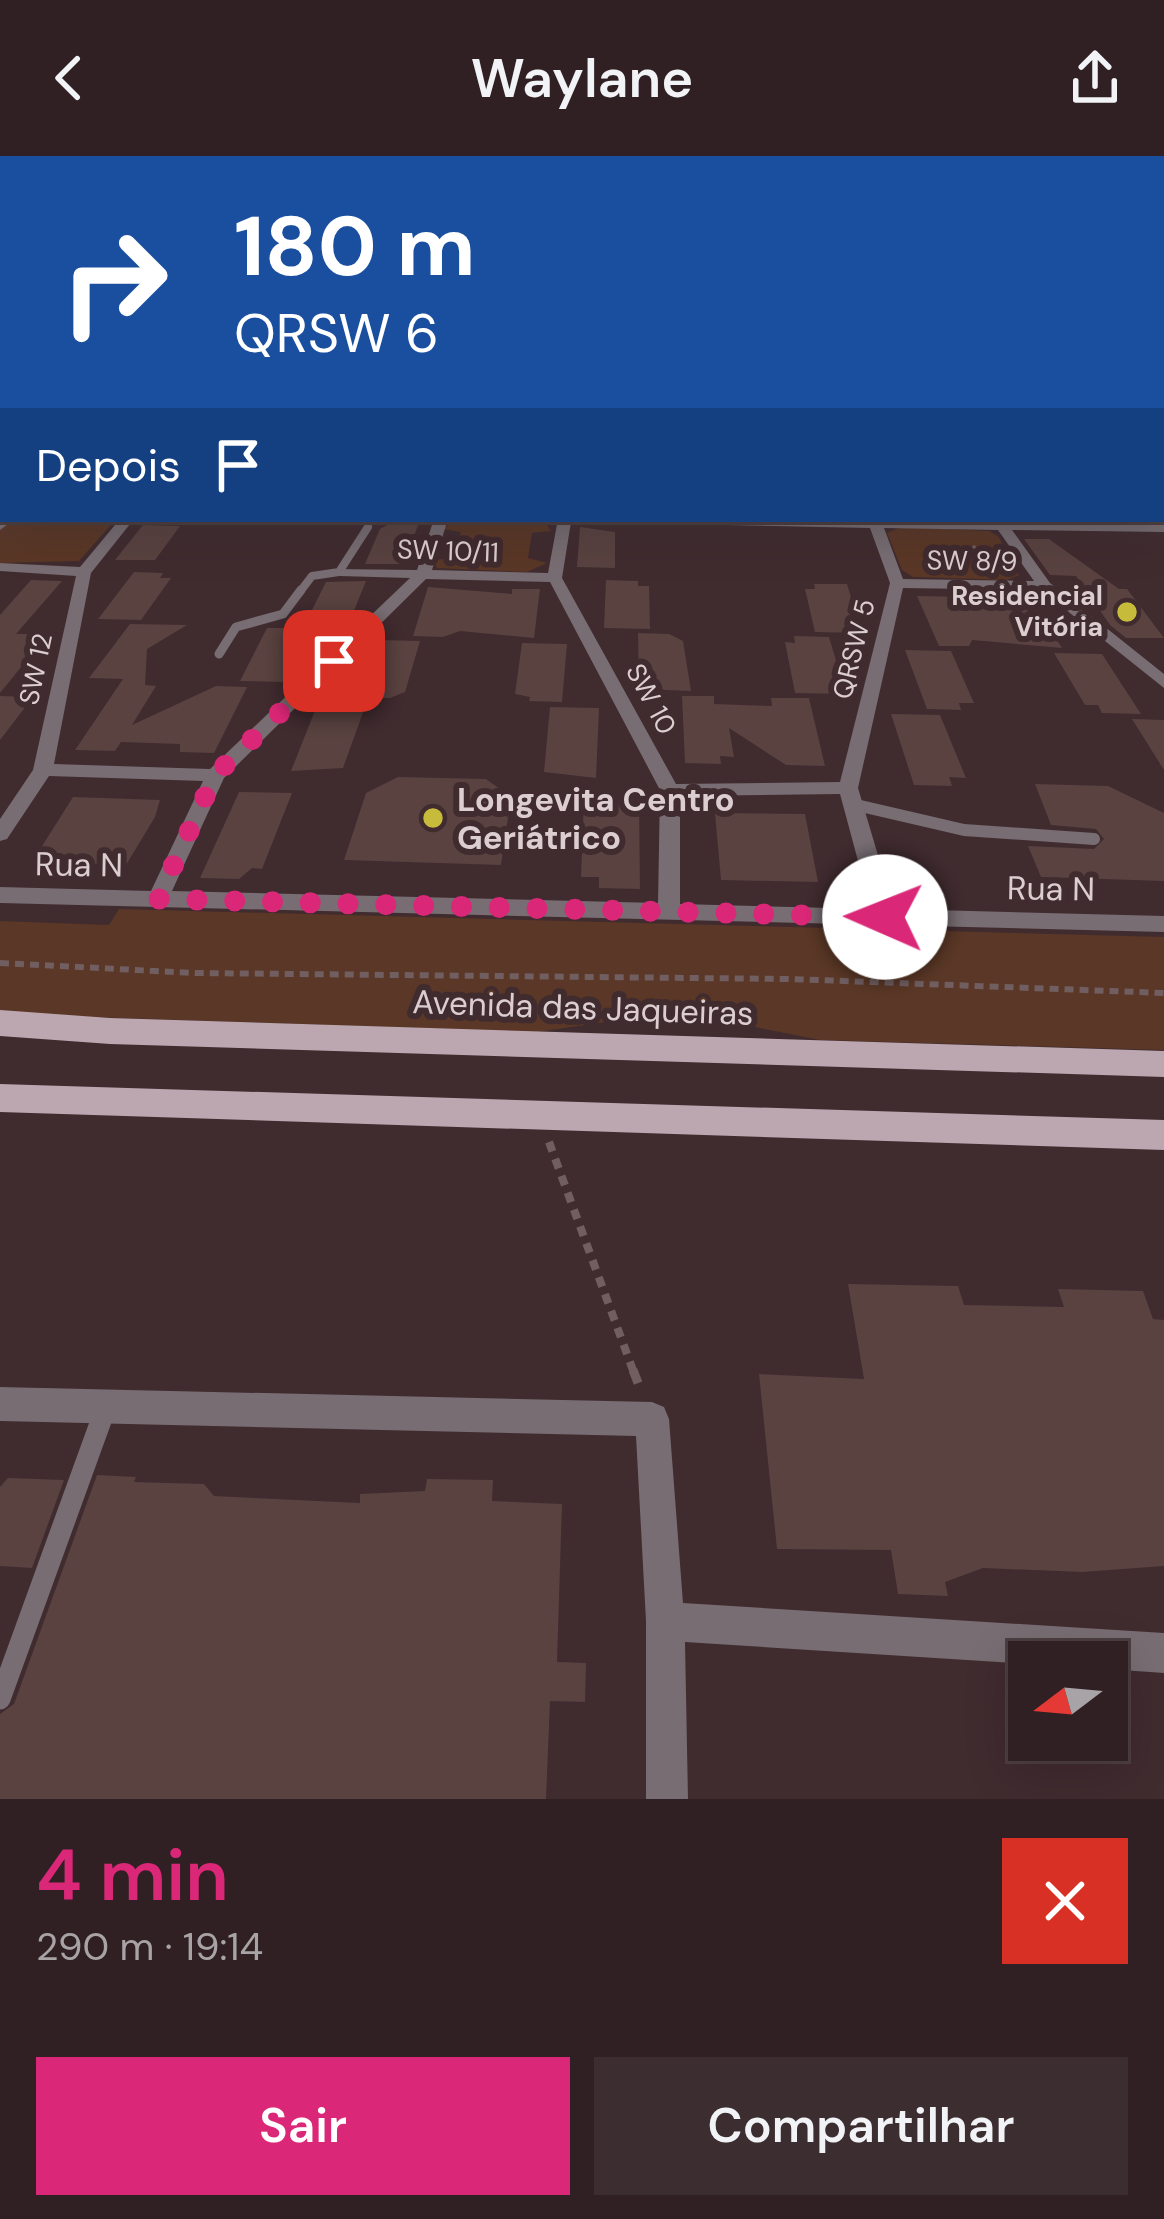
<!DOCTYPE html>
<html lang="pt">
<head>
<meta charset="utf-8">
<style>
  body { margin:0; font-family:"DM Sans",sans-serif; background:#3c2d30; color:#f1f3f6; height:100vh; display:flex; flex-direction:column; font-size:45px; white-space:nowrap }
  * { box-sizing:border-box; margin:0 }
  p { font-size:39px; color:#a8a3a6 }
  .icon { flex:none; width:66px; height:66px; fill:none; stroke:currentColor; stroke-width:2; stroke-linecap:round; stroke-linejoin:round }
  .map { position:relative; height:1643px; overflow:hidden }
  .side { display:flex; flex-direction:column; background:#302023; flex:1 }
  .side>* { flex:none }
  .banner { position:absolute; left:0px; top:0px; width:1164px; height:366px; box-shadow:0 12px 48px #0002,0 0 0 3px #4b3e41; background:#1a4fa0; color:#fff; overflow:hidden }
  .needle { width:78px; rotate:254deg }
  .buttons { position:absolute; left:1008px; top:1485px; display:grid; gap:24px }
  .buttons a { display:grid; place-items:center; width:120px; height:120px; border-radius:0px; background:#302023; box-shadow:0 12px 48px #0002,0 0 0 3px #4b3e41; font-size:60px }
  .pin { position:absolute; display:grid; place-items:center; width:102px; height:102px; color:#fff; margin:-51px; border-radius:24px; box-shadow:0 6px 18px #0006 }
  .me { position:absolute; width:132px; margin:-66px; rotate:271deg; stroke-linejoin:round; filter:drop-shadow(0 0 9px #0008) }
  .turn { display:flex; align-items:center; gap:42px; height:252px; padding:0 36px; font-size:54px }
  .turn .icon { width:156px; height:156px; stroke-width:2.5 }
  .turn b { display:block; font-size:84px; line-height:102px }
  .then { display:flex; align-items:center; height:114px; padding:0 36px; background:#0003; gap:24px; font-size:45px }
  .round { display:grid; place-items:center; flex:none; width:126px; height:126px; border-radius:0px; background:#3c2d30 }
  .overview { display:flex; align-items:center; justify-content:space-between; height:204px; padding:0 36px }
  h1 { font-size:72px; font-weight:600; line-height:90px; color:#db2777 }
  .button { display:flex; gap:24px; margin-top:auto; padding:24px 36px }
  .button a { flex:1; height:138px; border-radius:0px; background:#db2777; color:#fff; font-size:48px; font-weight:600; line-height:138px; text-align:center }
  .button a+a { background:#3c2d30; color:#f1f3f6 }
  header { display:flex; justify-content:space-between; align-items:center; height:156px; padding:0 36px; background:#302023; font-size:54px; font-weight:600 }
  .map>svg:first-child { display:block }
  .green { fill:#5a3726 }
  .building { fill:#594240 }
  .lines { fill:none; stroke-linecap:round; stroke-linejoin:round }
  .path-far3 { stroke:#705e61; stroke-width:3; stroke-dasharray:4.5 3; stroke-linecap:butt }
  .path-far2 { stroke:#705e61; stroke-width:6; stroke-dasharray:9 6; stroke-linecap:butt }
  .path-far1 { stroke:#705e61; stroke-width:8; stroke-dasharray:10 8; stroke-linecap:butt }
  .path { stroke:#705e61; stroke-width:9; stroke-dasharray:14 9; stroke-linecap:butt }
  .lane-far3 { stroke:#776d72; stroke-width:8 }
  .lane-far2 { stroke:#776d72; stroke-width:9 }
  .lane-far1 { stroke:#776d72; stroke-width:12 }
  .lane { stroke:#776d72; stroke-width:21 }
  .street { fill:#776d72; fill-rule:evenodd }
  .secondary { fill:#9e8e96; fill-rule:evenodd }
  .primary { fill:#bca7b1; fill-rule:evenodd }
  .route { stroke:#db2777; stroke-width:21; stroke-dasharray:0 37.8 }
  .poi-dot { fill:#c7bb3c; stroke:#402b2f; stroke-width:4.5 }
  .labels { text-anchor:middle; stroke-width:12; stroke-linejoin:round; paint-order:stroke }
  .far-street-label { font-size:27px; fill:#dcced0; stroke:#402b2f }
  .far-poi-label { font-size:27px; font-weight:bold; fill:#dcced0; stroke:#402b2f; text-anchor:end }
  .poi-label { font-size:33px; font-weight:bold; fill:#dcced0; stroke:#402b2f; text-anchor:start }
  .street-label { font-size:33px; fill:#dcced0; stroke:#402b2f }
</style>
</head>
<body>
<header><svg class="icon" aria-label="back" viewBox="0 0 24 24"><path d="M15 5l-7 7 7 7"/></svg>Waylane<svg class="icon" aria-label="share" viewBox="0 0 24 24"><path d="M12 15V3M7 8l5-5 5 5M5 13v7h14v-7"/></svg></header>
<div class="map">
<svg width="1164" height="1643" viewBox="0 0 1164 1643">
  <rect width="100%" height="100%" fill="#402b2f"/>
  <g class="green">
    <polygon points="13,363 116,363 79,405 0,407 0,374"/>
    <polygon points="452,366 546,368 551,375 532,377 528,402 547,407 527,416 437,412 433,404 454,402 461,376 443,373"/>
    <polygon points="901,371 989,375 998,380 1019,419 1007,424 913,421 902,414 887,377"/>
    <polygon points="119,753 1164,781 1164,894 820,884 750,870 664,867 606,866 537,876 0,858 0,765 109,769"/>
  </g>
  <g class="building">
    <polygon points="389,368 418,369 404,408 365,408 380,373"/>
    <polygon points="143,369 180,370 155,404 115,404"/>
    <polygon points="580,371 615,376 615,412 577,411"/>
    <polygon points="1024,383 1049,383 1119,433 1127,433 1164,482 1126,482 1110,469 1076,420 1050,419"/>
    <polygon points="134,416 163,417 160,422 171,422 141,464 98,463"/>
    <polygon points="31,424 62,425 16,478 48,478 0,537 0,459"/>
    <polygon points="606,424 638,425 638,430 649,430 650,473 604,472"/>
    <polygon points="366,425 349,467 306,466 326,426"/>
    <polygon points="814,428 847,428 862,477 815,476 805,433 815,433"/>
    <polygon points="428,431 512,438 512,433 540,433 534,482 460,475 443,481 413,480"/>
    <polygon points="917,440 1031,442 1062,492 972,484 969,490 939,490"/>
    <polygon points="130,468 187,469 147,493 145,529 156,530 132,569 216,530 247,531 214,597 180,596 180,588 121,586 115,595 75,594 123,523 89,522"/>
    <polygon points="267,472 310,472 285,526 240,525"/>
    <polygon points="638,477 669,478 683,485 691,535 639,533"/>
    <polygon points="794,480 829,481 846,538 795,537 785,486 795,487"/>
    <polygon points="378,484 420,485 405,536 390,542 358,542"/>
    <polygon points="522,487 567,488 562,546 529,545 530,541 515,538"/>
    <polygon points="905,494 951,495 974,547 959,547 961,554 927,553"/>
    <polygon points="1054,497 1102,498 1141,558 1102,557 1098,549 1085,549"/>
    <polygon points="0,540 33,541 0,584"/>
    <polygon points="682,540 714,540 714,548 772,550 771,542 809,542 825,610 786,609 729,572 734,601 720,600 721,608 685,607"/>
    <polygon points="318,547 366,548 343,612 291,615"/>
    <polygon points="550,551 599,552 596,622 544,616"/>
    <polygon points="891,558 940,559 966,622 949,621 952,630 914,629"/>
    <polygon points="1132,563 1164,564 1164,614"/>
    <polygon points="398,621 486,623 511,641 501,709 344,704 366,637"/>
    <polygon points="1035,628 1108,630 1164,657 1164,725 1041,721 1028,690 1094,693 1104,683 1096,673 1051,669"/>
    <polygon points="239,636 292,637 262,713 252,712 239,723 200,722"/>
    <polygon points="73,641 160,644 155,661 126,709 32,706"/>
    <polygon points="584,644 639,645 640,733 599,732 599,721 581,721"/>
    <polygon points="715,657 805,658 818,726 721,724"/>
    <polygon points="848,1128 958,1130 964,1149 1064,1151 1058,1133 1143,1135 1153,1163 1164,1164 1164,1410 1082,1416 983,1412 945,1426 948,1440 898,1438 891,1394 777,1393 759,1218 864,1223"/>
    <polygon points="97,1319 136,1321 134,1326 204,1328 214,1340 360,1347 360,1338 425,1335 427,1323 493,1324 492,1345 562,1348 557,1506 586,1507 585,1546 550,1545 546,1643 0,1643 0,1558 14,1548"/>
    <polygon points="8,1322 64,1324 32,1412 0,1410 0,1331"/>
  </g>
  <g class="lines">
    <polyline class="path-far3" points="973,390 995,409"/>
    <polyline class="path-far2" points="0,807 195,817 791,823 1164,837"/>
    <polyline class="path-far1" points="549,986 634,1217"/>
    <polyline class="path" points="633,1214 640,1232"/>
    <polyline class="lane-far3" points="299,437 312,420 339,416 368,371"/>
    <polyline class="lane-far2" points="219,498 236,471 283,458 301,434"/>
    <polyline class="lane-far1" points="852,648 964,674 1094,683"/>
    <polyline class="lane" points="0,1543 106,1251"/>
    <g class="street">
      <rect x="0" y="214" width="3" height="6"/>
      <rect x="0" y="247" width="3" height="6"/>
      <polygon points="3,360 15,363 0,374 0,363"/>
      <path d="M 120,363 L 134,363 L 91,417 L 54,608 L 210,613 L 410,422 L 339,420 L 334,419 L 334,413 L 417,414 L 434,363 L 448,363 L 432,414 L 548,417 L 558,363 L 1164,368 L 1164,376 L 1012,374 L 1050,427 L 1164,518 L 1164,532 L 1041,434 L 903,432 L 858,632 L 894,753 L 1164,760 L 1164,776 L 0,747 L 0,731 L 151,735 L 203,625 L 49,620 L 7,683 L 0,685 L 0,663 L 33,614 L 76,420 L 0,415 L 0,407 L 80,411 ZM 571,366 L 870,372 L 890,427 L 840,626 L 676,628 L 562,422 ZM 884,372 L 998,374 L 1034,425 L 903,423 ZM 426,423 L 550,426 L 660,634 L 658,747 L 172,735 L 224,622 ZM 840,638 L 871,753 L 680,748 L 680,640 Z"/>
      <polygon points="0,1231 652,1246 664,1251 669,1263 683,1447 1164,1477 1164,1517 1107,1513 1107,1506 1029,1508 685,1486 688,1643 646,1643 646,1465 636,1280 0,1265"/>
    </g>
    <g class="secondary">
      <polygon points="0,168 3,168 3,173 0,172"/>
      <rect x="1161" y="331" width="3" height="8"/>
    </g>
    <g class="primary">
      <polygon points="0,854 110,862 1164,895 1164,921 110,888 0,880"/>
      <polygon points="0,928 1164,964 1164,994 0,956"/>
    </g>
  </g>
  <linearGradient id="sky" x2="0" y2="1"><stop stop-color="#23181a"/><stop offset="0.42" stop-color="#534a58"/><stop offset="1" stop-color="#534a58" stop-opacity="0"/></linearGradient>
  <rect width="1164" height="398" fill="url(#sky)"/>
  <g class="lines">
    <polyline class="route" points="334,505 215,619 158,743 885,761"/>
  </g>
  <g class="poi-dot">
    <circle cx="1127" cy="456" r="12"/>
    <circle cx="433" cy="662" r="12"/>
  </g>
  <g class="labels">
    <g class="far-street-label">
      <text transform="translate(448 395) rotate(2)" y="9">SW 10/11</text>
      <text transform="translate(972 405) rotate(1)" y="9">SW 8/9</text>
      <text transform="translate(854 493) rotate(-76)" y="9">QRSW 5</text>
      <text transform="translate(36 513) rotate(-78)" y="9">SW 12</text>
      <text transform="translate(651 543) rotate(62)" y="9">SW 10</text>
    </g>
    <g class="far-poi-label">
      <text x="1103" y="449">Residencial<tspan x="1103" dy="31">Vitória</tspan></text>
    </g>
    <g class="poi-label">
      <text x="457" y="655">Longevita Centro<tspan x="457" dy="38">Geriátrico</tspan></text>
    </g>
    <g class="street-label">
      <text transform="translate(79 708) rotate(1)" y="12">Rua N</text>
      <text transform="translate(1051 732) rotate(1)" y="12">Rua N</text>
      <text transform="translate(583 851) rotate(2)" y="12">Avenida das Jaqueiras</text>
    </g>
  </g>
</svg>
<div class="buttons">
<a><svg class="needle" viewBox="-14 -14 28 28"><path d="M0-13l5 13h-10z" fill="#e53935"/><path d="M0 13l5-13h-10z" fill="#a8a3a6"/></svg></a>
</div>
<div class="pin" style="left:334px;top:505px;background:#d93025"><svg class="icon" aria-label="arrive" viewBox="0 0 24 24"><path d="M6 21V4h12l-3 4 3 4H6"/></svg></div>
<svg class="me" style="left:885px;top:761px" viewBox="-20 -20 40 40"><circle r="19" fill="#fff"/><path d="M0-13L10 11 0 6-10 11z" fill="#db2777"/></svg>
<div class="banner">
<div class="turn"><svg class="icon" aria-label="right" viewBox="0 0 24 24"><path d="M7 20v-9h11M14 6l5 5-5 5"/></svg><div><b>180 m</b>QRSW 6</div></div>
<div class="then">Depois<svg class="icon" aria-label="arrive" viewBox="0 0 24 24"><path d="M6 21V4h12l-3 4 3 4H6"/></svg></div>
</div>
</div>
<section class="side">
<div class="overview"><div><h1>4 min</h1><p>290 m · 19:14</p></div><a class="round" style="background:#d93025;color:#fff"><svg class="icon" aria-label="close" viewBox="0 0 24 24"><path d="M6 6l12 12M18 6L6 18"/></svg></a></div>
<div class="button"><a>Sair</a><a>Compartilhar</a></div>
</section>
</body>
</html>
